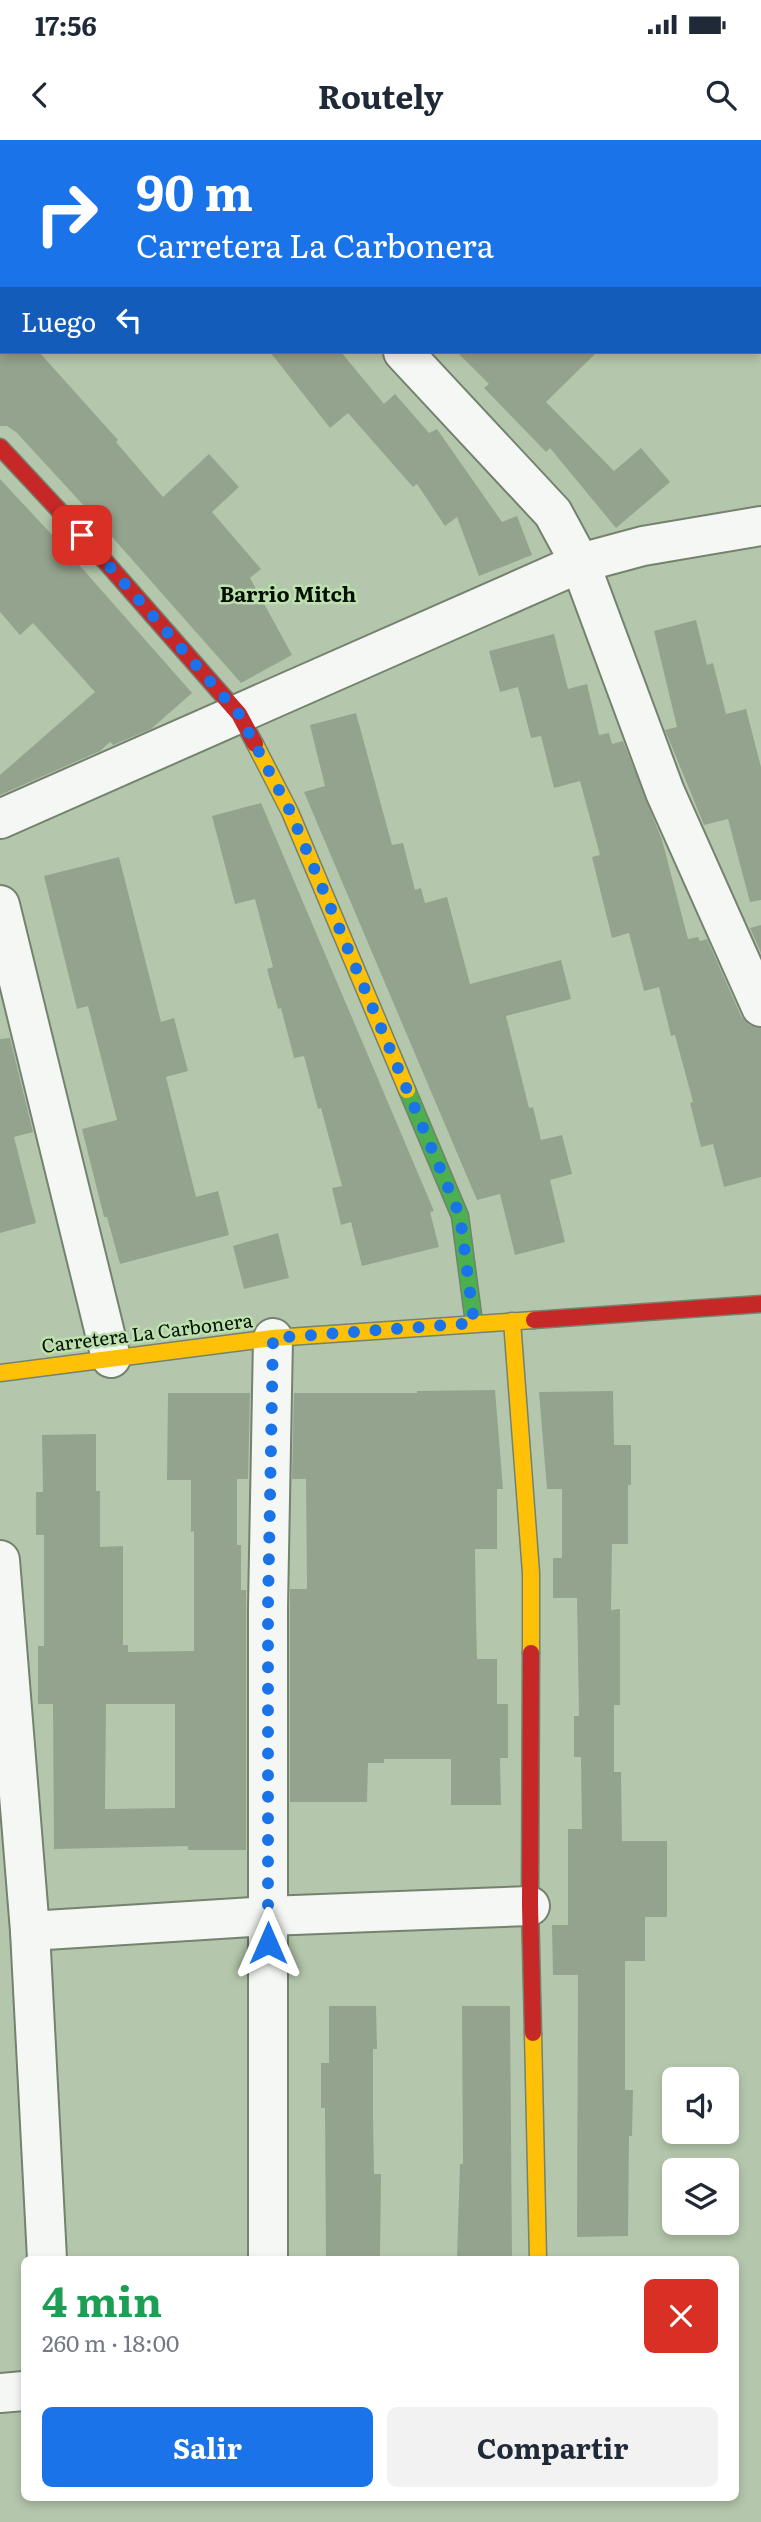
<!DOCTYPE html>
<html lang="es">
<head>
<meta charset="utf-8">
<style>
  body { margin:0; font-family:Literata,serif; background:#f2f2f3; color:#1f2937; height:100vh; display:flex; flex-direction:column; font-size:26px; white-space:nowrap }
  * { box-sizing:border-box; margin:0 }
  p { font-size:23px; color:#747a83 }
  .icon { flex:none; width:38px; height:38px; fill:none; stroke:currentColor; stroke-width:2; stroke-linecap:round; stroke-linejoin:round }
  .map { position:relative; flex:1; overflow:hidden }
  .sheet { position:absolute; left:21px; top:2116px; width:718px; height:245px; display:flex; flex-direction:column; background:#fff; border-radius:10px; box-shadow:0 4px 10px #0003 }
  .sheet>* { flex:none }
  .hud { position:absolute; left:0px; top:0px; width:761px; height:214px; box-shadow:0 4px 10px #0003; background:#1a73e8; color:#fff; overflow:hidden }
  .buttons { position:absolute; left:662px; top:1927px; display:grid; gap:14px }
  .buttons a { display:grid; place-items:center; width:77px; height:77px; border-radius:10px; background:#fff; box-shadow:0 4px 10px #0003; font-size:35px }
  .pin { position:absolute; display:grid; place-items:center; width:60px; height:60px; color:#fff; margin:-30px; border-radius:14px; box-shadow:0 4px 10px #0006 }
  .me { position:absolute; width:77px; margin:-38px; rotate:0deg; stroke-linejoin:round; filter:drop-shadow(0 0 5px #0008) }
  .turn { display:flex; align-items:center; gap:24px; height:147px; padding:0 21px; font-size:32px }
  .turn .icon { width:91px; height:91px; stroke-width:2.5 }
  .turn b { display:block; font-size:49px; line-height:60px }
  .then { display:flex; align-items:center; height:66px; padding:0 21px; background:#0003; gap:14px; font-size:26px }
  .round { display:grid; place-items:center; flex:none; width:74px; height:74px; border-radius:10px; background:#f2f2f3 }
  .headline { display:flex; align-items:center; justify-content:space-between; height:119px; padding:0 21px }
  h1 { font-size:42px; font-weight:700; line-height:52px; color:#1e9e55 }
  .primary-button { display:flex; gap:14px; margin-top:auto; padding:14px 21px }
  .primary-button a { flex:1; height:80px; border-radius:10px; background:#1a73e8; color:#fff; font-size:28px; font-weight:700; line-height:80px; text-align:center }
  .primary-button a+a { background:#f2f2f3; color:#1f2937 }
  .status { display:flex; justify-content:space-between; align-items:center; height:49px; padding:0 35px; background:#fff; direction:ltr }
  .status svg { height:19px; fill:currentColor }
  header { display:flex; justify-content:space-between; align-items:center; height:91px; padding:0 21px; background:#fff; font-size:32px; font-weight:700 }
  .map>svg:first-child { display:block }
  .building { fill:#94a38e; fill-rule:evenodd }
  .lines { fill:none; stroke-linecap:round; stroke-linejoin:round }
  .street-casing { stroke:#74826e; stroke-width:42 }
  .fast-casing { stroke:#74826e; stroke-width:19 }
  .slow-casing { stroke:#74826e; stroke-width:19 }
  .jam-casing { stroke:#74826e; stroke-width:19 }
  .street { stroke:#f4f7f3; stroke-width:38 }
  .fast { stroke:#4caf50; stroke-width:16 }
  .slow { stroke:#ffc107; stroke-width:16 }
  .jam { stroke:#c62828; stroke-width:16 }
  .route { stroke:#1a73e8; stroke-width:12; stroke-dasharray:0 21.6 }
  .labels { text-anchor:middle; stroke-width:5; stroke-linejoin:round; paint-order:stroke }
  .street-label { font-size:19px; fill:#040f01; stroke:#bce0ae }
  .neighbourhood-label { font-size:21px; font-weight:bold; fill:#040f01; stroke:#bce0ae }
</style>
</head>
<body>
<div class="status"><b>17:56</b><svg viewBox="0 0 49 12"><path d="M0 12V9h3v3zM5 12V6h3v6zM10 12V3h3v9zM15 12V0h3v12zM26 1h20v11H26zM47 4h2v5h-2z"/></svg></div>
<header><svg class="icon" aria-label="back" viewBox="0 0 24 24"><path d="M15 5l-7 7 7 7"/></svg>Routely<svg class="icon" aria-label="search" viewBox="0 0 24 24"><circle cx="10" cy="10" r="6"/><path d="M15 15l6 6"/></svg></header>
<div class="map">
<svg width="761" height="2382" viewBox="0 0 761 2382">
  <rect width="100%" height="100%" fill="#b4c7ac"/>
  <g class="building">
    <polygon points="0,212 39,212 118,300 116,302 163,357 209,314 239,347 212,372 261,429 250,438 292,515 241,543 98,381 16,292 7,286 0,286"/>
    <polygon points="270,212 341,212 384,264 395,254 429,293 437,289 502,382 517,376 532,415 479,436 457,377 445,386 417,344 413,347 348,273 330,288"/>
    <polygon points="457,212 597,212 546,262 614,331 641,308 670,342 616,388 550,308 546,312 484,248 489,244"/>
    <polygon points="0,339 66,410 192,553 151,589 113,605 110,602 100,611 0,655 0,635 95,552 33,483 20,495 0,472"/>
    <polygon points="696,480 707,525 713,523 726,574 746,569 761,627 761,760 750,762 728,679 704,685 665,590 677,587 654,491"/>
    <polygon points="554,494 568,549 587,544 599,595 609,593 612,604 623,601 662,700 688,799 698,797 700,801 707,799 741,876 749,885 761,888 761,1037 724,1047 713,1004 701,1007 690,963 693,962 675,895 671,896 659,847 644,851 629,793 612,798 592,717 600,715 580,641 554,648 541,596 531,598 518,547 500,552 489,511"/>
    <polygon points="356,573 392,705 403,703 415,750 421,748 425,763 447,757 470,844 561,820 571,859 506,876 529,968 533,967 541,1000 562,995 572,1034 550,1040 565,1102 515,1115 500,1054 477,1060 304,652 325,646 310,585"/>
    <polygon points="261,663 434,1071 430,1072 439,1107 362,1126 351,1082 341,1085 332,1048 342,1046 321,968 318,969 304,916 294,918 281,868 278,869 267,829 273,827 255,759 235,764 212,676"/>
    <polygon points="119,717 161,882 174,878 188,931 166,937 196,1057 218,1051 229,1095 120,1124 107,1077 104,1077 82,989 117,980 88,866 77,869 44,736"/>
    <polygon points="761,785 761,813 750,788"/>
    <polygon points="10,898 33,992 14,997 36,1083 0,1093 0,899"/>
    <polygon points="278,1093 289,1138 244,1149 233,1106"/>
    <polygon points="495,1250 503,1349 497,1349 497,1409 475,1409 476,1477 477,1519 497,1519 497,1564 508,1564 508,1618 500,1618 501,1665 451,1665 451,1619 384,1619 384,1623 368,1623 367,1662 290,1662 290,1449 307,1449 306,1339 292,1339 294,1253 417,1253 417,1251"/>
    <polygon points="613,1251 614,1305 631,1305 631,1345 628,1345 628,1404 612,1404 611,1470 620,1469 620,1565 614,1565 614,1632 621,1632 622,1701 667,1701 667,1777 645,1777 645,1821 625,1821 625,1950 633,1950 632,1996 629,1996 628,2096 577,2097 578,1835 553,1835 552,1785 568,1785 568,1689 582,1689 581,1617 574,1617 574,1576 579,1576 577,1458 553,1458 553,1418 562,1418 562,1349 547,1349 539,1252"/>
    <path d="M 168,1253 L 250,1253 L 248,1339 L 237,1339 L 237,1405 L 241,1405 L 241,1450 L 246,1450 L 246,1710 L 188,1710 L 188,1706 L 54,1709 L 53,1564 L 38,1564 L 38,1506 L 44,1506 L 44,1395 L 36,1395 L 36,1352 L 43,1352 L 42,1295 L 96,1294 L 96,1351 L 100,1351 L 100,1407 L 123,1406 L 123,1505 L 128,1505 L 128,1512 L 194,1511 L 194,1391 L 191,1392 L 191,1340 L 167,1340 ZM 106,1564 L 175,1564 L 175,1668 L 105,1669 Z"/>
    <polygon points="329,1866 376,1866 377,1909 373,1909 373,1975 374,2034 381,2034 380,2116 326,2116 325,1968 321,1968 321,1923 329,1923"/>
    <polygon points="462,1866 510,1866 512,2118 457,2118 460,2024 463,2024"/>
  </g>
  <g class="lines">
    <defs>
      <g id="street">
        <polyline points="199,0 200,2"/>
        <polyline points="686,0 688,2"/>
        <polyline points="760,84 761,86"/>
        <polyline points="403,212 553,373 580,423 665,652 761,867"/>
        <polyline points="0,679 580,423 643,406 761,386"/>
        <polyline points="0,765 111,1218"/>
        <polyline points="0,1420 30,1791 268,1776 530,1766"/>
        <polyline points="30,1791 47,2119"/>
        <polyline points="268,2119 268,1467 273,1198"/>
        <polyline points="0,2253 24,2251"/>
      </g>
      <polyline id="fast" points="407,950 460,1076 474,1183"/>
      <g id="slow">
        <polyline points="255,604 290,672 407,950"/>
        <polyline points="512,1181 531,1433 531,1513"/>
        <polyline points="0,1233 273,1198 534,1180"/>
        <polyline points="533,1893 538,2119"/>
      </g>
      <g id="jam">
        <polyline points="0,307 82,395 239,574 255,604"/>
        <polyline points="534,1180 761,1164"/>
        <polyline points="531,1513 530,1766 533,1893"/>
      </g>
    </defs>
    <use href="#street" class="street-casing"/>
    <use href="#fast" class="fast-casing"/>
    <use href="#slow" class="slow-casing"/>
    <use href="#jam" class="jam-casing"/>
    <use href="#street" class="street"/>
    <use href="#fast" class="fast"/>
    <use href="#slow" class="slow"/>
    <use href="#jam" class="jam"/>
  </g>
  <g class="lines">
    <polyline class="route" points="82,395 239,574 290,671 460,1076 474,1183 273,1198 268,1467 268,1803"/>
  </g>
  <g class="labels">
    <g class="street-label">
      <text transform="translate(147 1193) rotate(-7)" y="7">Carretera La Carbonera</text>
    </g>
    <g class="neighbourhood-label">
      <text x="288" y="462">Barrio Mitch</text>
    </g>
  </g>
</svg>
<div class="buttons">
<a><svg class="icon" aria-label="sound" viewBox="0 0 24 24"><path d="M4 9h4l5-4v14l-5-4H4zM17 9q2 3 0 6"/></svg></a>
<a><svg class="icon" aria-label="layers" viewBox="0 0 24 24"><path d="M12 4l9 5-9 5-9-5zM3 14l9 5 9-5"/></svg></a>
</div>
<div class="pin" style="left:82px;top:395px;background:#d93025"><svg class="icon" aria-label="arrive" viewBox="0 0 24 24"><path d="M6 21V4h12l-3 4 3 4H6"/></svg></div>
<svg class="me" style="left:268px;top:1803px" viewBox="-20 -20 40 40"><path d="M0-17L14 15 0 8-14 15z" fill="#1a73e8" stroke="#fff" stroke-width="4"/></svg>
<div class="hud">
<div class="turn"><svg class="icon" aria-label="right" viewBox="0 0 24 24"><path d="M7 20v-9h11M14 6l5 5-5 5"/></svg><div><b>90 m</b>Carretera La Carbonera</div></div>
<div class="then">Luego<svg class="icon" aria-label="left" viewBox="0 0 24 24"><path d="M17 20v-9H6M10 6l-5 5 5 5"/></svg></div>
</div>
<section class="sheet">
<div class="headline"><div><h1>4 min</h1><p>260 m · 18:00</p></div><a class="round" style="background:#d93025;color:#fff"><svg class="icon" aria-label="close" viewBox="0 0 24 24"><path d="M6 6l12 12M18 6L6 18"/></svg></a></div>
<div class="primary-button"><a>Salir</a><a>Compartir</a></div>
</section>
</div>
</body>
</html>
